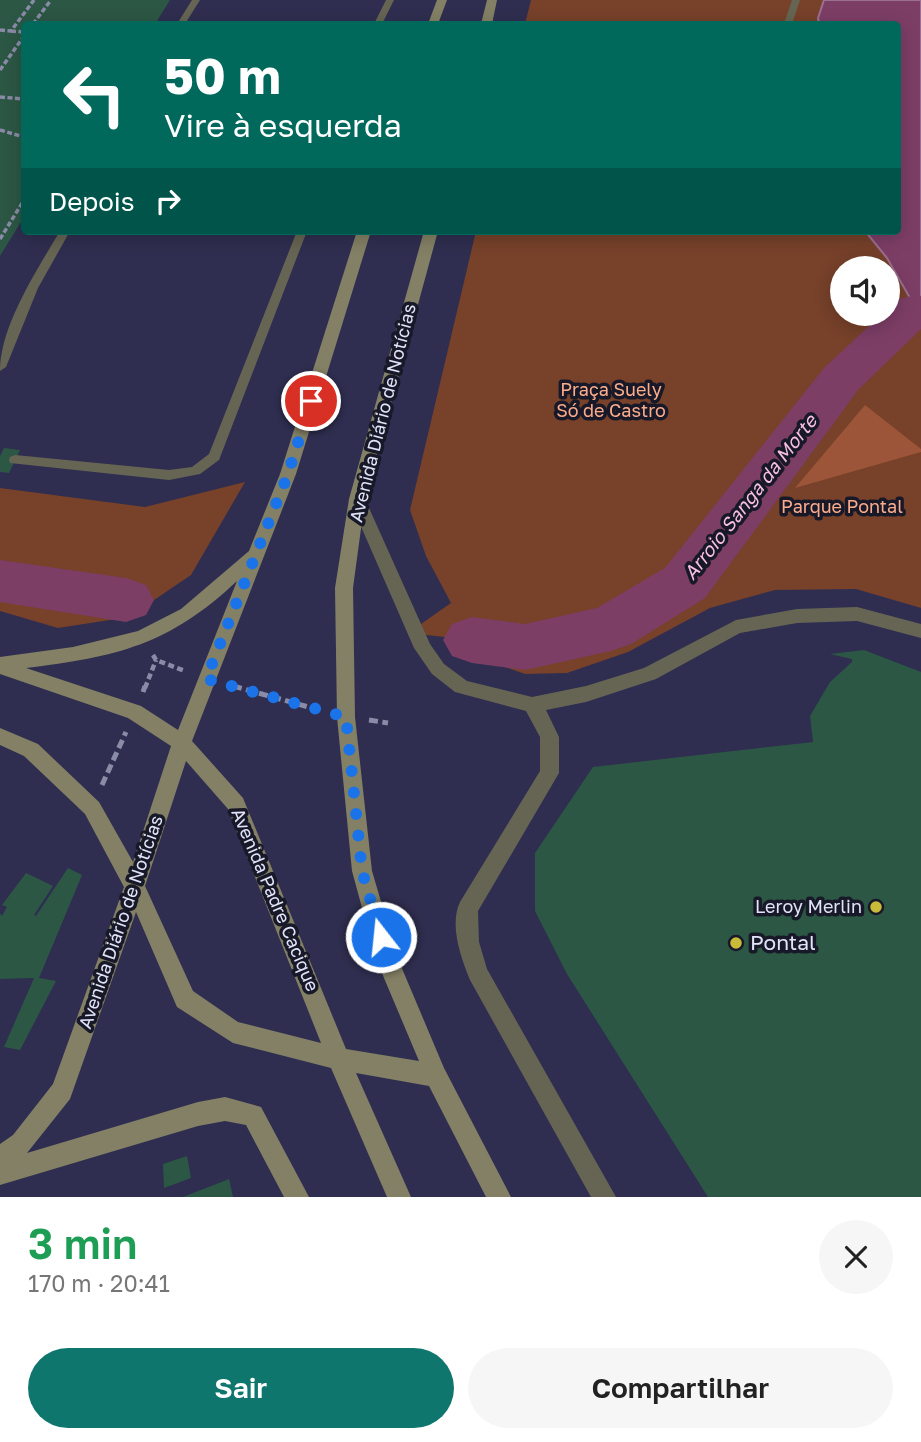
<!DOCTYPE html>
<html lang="pt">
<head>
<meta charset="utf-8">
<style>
  body { margin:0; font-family:"Golos Text",sans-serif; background:#f6f6f6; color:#222; height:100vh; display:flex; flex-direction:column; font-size:26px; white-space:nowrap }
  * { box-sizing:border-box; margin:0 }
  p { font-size:23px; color:#767676 }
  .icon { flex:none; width:38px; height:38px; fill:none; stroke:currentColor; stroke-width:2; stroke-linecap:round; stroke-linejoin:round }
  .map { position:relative; height:1197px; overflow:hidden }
  .sheet { display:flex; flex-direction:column; background:#fff; flex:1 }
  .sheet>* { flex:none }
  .top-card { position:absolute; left:21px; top:21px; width:880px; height:214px; border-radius:7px; box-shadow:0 4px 18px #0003; background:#00695c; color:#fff; overflow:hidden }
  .tools { position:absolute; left:830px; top:256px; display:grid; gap:14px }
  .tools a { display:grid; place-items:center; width:70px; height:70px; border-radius:50%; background:#fff; box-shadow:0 4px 18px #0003; font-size:35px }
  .pin { position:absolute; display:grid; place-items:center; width:60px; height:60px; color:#fff; margin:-30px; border:4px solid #fff; border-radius:50%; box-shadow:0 2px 7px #0007 }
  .me { position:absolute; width:77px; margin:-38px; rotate:344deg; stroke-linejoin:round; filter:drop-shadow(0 0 5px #0008) }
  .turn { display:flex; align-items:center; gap:24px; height:147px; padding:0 28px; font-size:32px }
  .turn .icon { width:91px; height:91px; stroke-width:2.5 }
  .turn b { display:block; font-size:49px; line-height:60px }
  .then { display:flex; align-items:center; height:66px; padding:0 28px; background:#0003; gap:14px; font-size:26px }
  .round { display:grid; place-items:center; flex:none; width:74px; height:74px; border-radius:37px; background:#f6f6f6 }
  .summary { display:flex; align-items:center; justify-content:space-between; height:119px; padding:0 28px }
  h1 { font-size:42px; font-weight:600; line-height:52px; color:#1e9e55 }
  .button { display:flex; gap:14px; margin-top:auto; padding:14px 28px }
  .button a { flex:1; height:80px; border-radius:42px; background:#0f766e; color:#fff; font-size:28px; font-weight:600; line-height:80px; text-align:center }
  .button a+a { background:#f6f6f6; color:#222 }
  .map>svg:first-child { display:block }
  .green { fill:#77412a; fill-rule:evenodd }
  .forest { fill:#9c5538 }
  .water { fill:#7d3e66; stroke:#9b7092; stroke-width:2 }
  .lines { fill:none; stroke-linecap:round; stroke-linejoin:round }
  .river { fill:#7d3e66; fill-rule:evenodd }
  .building { fill:#2c5744 }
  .path-far2 { stroke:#8a8ba6; stroke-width:3.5; stroke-dasharray:5 2.5; stroke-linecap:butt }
  .path-far1 { stroke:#8a8ba6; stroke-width:4.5; stroke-dasharray:6 3.5; stroke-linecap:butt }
  .path { stroke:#8a8ba6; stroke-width:5; stroke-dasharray:9 4.5; stroke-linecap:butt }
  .lane { fill:#666553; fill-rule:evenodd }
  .street { fill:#666553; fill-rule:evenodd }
  .secondary { fill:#838065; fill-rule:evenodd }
  .route { stroke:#1a73e8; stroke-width:12; stroke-dasharray:0 21.6 }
  .poi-dot { fill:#c9ba3a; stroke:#181928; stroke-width:2.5 }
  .labels { text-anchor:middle; stroke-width:7; stroke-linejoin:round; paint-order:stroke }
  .park-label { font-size:18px; fill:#fdac8b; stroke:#181928 }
  .street-label { font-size:18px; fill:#e1e3f8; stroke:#181928 }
  .poi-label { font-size:18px; fill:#e1e3f8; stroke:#181928; text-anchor:end }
  .water-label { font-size:19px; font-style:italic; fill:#f9bfe2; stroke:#181928 }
  .near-poi-label { font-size:21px; fill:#e1e3f8; stroke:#181928; text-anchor:start }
</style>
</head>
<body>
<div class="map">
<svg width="921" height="1197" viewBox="0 0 921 1197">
  <rect width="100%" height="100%" fill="#2f2e50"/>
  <g class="green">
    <polygon points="531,0 824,0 818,18 819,24 525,24"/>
    <path d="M 476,231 L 865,231 L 887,258 L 921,317 L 921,608 L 856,589 L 775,590 L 710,608 L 628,652 L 567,673 L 525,674 L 480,658 L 472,640 L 408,633 L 451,603 L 426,556 L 410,510 ZM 842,268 L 887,268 L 887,313 L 842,313 Z"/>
    <polygon points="245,482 191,575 129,617 58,628 0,611 0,488 145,507"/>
  </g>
  <polygon class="forest" points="865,405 921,449 921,452 795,488"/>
  <polygon class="water" points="824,0 921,0 921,317 887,258 865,231 898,231 898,24 819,24 818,18"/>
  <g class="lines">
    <g class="river">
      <polygon points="915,295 921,296 921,329 858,390 705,598 631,644 611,651 525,670 472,663 452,656 443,640 452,624 472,617 525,624 597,608 665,568 824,368 883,313 887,313 887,309 899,299"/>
      <polygon points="0,560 126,578 146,585 154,600 146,615 126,622 0,602"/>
    </g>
  </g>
  <g class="building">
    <polygon points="0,0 170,0 155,24 24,24 24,217 0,256"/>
    <polygon points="4,448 20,450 9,473 0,472 0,456"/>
    <polygon points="864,650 921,672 921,1197 708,1197 567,974 535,911 535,853 593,767 813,742 810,716 830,682 852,662 852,659 830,654"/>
    <polygon points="68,868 82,875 39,978 56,981 20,1050 4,1047 34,978 0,979 0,914 2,916 7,907 2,905 26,873 53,886 34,915 36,916"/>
    <polygon points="187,1156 191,1178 164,1188 163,1164"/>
    <polygon points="229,1179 233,1197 183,1197"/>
  </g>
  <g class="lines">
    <g class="path-far2">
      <polyline points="33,24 51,0"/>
      <polyline points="0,30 11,31 34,0"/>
      <polyline points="11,31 24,32"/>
      <polyline points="0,70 24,36"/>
      <polyline points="0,97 24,99"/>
      <polyline points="0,130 24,137"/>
      <polyline points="0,239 24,200"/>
    </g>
    <g class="path-far1">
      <polyline points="153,655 156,660 185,671"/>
      <polyline points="230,685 239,688"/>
      <polyline points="145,688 156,660"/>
    </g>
    <g class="path">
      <polyline points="233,686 323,711"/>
      <polyline points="143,692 145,686"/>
      <polyline points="369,720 388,723"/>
      <polyline points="102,785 126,732"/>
    </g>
    <g class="lane">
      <polygon points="192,0 200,0 185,24 177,24"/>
      <polygon points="386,0 394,0 382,24 374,24"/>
      <polygon points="792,0 800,0 792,24 784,24"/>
      <path d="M 60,231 L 70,231 L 38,288 L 6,367 L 0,371 C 0,326 37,270 60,231 Z"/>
      <polygon points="297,231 307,231 219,460 200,474 169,480 10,463 9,460 10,457 15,455 169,470 192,467 209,454"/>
    </g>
    <path class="street" d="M 357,493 L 365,499 L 430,644 L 444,664 L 467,681 L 532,697 L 586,686 L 644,668 L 736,620 L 797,609 L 857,607 L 921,624 L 921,638 L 857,621 L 797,623 L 740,633 L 656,679 L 586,702 L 546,710 L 559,737 L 559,773 L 478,911 L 479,942 L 487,969 L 616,1197 L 591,1197 L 470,980 C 461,958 449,925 460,902 L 540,771 L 540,737 L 526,711 L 455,692 L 432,674 L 414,648 L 349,499 Z"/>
    <g class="secondary">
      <polygon points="437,0 447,0 438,24 428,24"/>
      <polygon points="487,0 497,0 492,24 481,24"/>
      <path d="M 357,231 L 371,231 L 296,474 L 192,741 L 243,798 L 346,1049 L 419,1061 L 376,959 L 352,871 L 337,717 L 335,588 L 349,499 L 424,231 L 438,231 L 365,499 L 353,588 L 355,717 L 372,871 L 398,959 L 444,1068 L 511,1197 L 486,1197 L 429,1086 L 356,1073 L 411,1197 L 387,1197 L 331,1068 L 233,1043 L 177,1007 L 136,912 L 70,1099 L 27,1153 L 198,1102 L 225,1097 L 261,1107 L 309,1197 L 284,1197 L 246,1125 L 225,1121 L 198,1126 L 0,1185 L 0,1144 L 13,1135 L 53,1084 L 124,887 L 85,814 L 24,756 L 0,745 L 0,728 L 38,744 L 99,802 L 133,862 L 171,746 L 128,718 L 0,674 L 0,657 L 73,647 L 138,631 L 181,609 L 249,551 L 280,474 ZM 237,581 L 178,730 L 141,706 L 26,668 C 117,657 169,645 237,581 ZM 186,761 L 228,809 L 321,1043 L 238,1022 L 193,991 L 145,886 Z"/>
    </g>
  </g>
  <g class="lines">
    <polyline class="route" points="311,401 288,474 206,679 346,717 362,871 381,937"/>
  </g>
  <g class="poi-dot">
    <circle cx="876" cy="907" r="7"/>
    <circle cx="736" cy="943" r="7"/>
  </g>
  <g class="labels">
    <g class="park-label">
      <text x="611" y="396">Praça Suely<tspan x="611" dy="21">Só de Castro</tspan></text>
      <text x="842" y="513">Parque Pontal</text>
    </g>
    <g class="street-label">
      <text transform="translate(383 413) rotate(-76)" y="6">Avenida Diário de Notícias</text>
      <text transform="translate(275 900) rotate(67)" y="6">Avenida Padre Cacique</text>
      <text transform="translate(121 922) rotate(-71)" y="6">Avenida Diário de Notícias</text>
    </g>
    <g class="poi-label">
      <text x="862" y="913">Leroy Merlin</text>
    </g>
    <g class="water-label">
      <text transform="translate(750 497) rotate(-52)" y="7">Arroio Sanga da Morte</text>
    </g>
    <g class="near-poi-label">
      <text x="750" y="950">Pontal</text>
    </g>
  </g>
</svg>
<div class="tools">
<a><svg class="icon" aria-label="sound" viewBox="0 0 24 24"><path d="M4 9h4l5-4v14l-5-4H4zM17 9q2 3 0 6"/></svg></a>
</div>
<div class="pin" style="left:311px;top:401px;background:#d93025"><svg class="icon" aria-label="arrive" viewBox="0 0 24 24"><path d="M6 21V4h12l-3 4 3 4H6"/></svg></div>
<svg class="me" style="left:381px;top:937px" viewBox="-20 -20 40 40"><circle r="17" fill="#1a73e8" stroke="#fff" stroke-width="3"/><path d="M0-11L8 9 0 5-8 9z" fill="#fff"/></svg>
<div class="top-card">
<div class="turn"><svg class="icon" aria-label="left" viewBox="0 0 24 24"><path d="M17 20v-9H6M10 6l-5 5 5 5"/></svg><div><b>50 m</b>Vire à esquerda</div></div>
<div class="then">Depois<svg class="icon" aria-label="right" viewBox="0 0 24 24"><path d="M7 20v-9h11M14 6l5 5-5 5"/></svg></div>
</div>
</div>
<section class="sheet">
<div class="summary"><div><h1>3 min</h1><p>170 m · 20:41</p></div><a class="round"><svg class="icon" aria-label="close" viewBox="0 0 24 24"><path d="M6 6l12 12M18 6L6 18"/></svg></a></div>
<div class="button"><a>Sair</a><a>Compartilhar</a></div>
</section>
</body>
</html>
